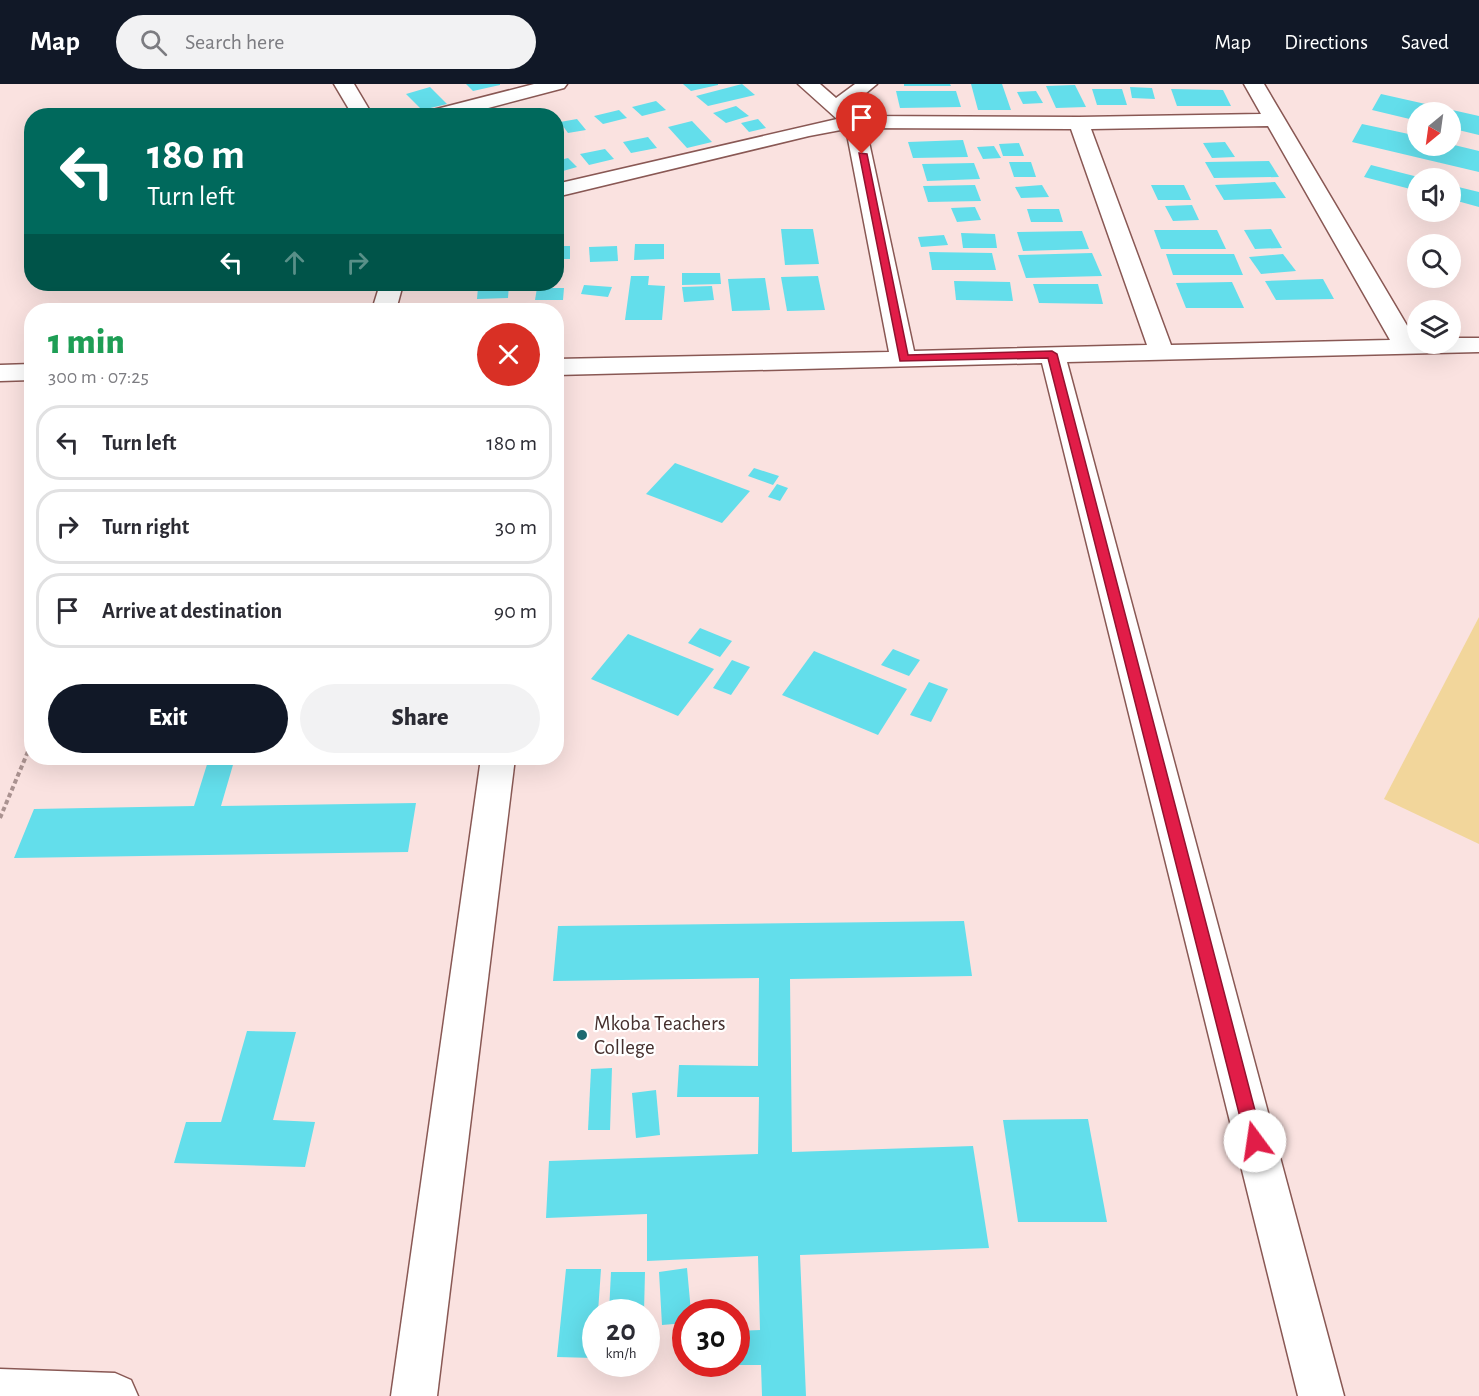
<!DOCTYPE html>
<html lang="en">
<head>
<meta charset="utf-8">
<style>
  body { margin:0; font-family:"Alegreya Sans",sans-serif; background:#f2f2f3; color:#2b2b33; height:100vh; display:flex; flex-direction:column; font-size:22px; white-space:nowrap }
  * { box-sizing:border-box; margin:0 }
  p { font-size:20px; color:#7c7c81 }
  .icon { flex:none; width:33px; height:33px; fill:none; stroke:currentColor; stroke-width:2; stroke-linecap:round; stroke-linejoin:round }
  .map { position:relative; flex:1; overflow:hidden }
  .side { position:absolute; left:24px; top:219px; width:540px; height:462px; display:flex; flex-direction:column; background:#fff; border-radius:24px; box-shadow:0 6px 24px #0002 }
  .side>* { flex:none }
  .top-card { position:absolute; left:24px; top:24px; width:540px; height:183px; border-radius:24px; box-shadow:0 6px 24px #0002; background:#00695c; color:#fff; overflow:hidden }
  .needle { width:39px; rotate:209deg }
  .fabs { position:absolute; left:1407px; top:18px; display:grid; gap:12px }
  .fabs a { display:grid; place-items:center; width:54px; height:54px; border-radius:50%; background:#fff; box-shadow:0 6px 24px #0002; font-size:30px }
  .speed { position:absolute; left:582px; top:1215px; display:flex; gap:12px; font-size:30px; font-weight:700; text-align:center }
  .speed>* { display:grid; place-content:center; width:78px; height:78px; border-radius:50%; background:#fff; box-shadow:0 6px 24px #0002; line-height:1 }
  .speed small { font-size:15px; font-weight:400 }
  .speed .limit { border:9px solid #d22; background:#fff; color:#111 }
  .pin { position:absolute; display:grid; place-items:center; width:51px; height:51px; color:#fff; margin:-62px -26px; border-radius:50% 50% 50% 0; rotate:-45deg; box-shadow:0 0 6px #0007 }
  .pin .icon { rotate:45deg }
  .me { position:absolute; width:66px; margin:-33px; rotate:346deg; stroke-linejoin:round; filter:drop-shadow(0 0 4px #0008) }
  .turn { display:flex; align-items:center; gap:21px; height:126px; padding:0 24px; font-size:27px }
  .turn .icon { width:78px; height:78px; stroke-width:2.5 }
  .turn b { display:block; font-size:42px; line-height:51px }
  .lanes { display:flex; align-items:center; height:57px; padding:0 24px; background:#0003; justify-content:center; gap:30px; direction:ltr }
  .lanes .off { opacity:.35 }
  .round { display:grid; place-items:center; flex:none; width:63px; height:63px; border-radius:32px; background:#f2f2f3 }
  .head { display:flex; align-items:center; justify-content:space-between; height:102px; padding:0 24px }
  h1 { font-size:36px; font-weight:800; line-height:45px; color:#1e9e55 }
  .button { display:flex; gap:12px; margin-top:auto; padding:12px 24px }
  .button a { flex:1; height:69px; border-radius:36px; background:#111827; color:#fff; font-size:24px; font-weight:800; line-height:69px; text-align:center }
  .button a+a { background:#f2f2f3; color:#2b2b33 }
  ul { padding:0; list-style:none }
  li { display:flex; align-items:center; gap:18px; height:75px; margin:0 12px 9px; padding:0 12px; border:3px solid #e1e1e2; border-radius:24px }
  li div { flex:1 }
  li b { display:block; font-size:22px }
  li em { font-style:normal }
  header { display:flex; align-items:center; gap:36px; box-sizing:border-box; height:84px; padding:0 30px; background:#111827; color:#fff }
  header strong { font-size:28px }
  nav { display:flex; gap:33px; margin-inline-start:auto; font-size:21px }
  .search { width:420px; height:54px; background:#f2f2f3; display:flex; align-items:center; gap:15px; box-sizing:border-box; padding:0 21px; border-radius:33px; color:#7c7c81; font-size:22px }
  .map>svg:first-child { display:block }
  .green { fill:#f2d69b }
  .building { fill:#63deeb }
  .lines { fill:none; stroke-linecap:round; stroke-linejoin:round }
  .minor-casing { stroke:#895854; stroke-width:3 }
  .path { stroke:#aa9290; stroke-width:4; stroke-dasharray:4.5 3; stroke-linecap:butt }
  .minor { fill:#fff; fill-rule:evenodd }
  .route { fill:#e11d48; stroke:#92132f; stroke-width:1.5 }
  .poi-dot { fill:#1c6970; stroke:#fff; stroke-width:2 }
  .labels { text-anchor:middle; stroke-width:4.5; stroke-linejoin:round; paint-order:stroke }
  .poi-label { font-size:21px; fill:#452f2d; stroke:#fff; text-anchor:start }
</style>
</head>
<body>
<header>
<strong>Map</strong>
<div class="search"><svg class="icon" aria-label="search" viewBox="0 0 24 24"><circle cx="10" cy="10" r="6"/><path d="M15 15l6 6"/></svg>Search here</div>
<nav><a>Map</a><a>Directions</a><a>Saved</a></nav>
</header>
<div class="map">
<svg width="1479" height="1312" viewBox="0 0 1479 1312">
  <rect width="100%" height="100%" fill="#fae2e0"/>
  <polygon class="green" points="1479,533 1479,760 1384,715"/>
  <g class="building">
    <polygon points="466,0 500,0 500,1 473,7"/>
    <polygon points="683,0 718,0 718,1 691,7"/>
    <polygon points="742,0 755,11 708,22 696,12"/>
    <polygon points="904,0 950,0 951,2 904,2"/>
    <polygon points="971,0 1002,0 1011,26 978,26"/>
    <polygon points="1075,1 1086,23 1056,24 1046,2"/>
    <polygon points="430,3 447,20 422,26 406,10"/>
    <polygon points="1130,3 1152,4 1155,15 1132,14"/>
    <polygon points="1092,5 1122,5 1127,21 1097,21"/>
    <polygon points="1171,5 1223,6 1231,22 1177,22"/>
    <polygon points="896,7 956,7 961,23 900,24"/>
    <polygon points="1036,7 1043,19 1023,20 1017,8"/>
    <polygon points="1381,10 1479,32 1479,51 1450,44 1450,28 1418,28 1418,37 1372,26"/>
    <polygon points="656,17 666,26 642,32 632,23"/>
    <polygon points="736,22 749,32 726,39 713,29"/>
    <polygon points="619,26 627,34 603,40 594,32"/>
    <polygon points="577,35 586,46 568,49 560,38"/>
    <polygon points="758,35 766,44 749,48 741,39"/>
    <polygon points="692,37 712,58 687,64 668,43"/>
    <polygon points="1362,40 1418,52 1418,62 1450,60 1479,67 1479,88 1352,58"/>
    <polygon points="648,53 657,64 631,69 623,58"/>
    <polygon points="963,56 968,73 913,74 908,58"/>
    <polygon points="1225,58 1235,73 1212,74 1203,59"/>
    <polygon points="1019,59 1024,72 1003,72 999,60"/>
    <polygon points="994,62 1001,74 983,75 977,63"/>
    <polygon points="605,65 614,75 589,81 580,70"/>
    <polygon points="568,74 577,83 556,89 556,77"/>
    <polygon points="1269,77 1279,93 1214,94 1205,78"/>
    <polygon points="1009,78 1031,78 1036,93 1014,93"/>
    <polygon points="974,79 980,95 927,97 922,80"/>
    <polygon points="1371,81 1422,94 1418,94 1418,107 1364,93"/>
    <polygon points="1275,98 1286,114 1224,116 1215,101"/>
    <polygon points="975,101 981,117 928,118 923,102"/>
    <polygon points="1042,101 1049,113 1021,114 1015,103"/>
    <polygon points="1151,101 1184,101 1191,116 1158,116"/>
    <polygon points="1450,101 1479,108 1479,123 1450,115"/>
    <polygon points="1192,121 1199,136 1173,137 1165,122"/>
    <polygon points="975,123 981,136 957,138 951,124"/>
    <polygon points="1027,125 1059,125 1063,138 1031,138"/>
    <polygon points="781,145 813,145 819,180 785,181"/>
    <polygon points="1271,145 1282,164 1255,165 1244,146"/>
    <polygon points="1154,146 1217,146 1226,165 1161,165"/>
    <polygon points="1082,147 1089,165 1023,167 1017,148"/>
    <polygon points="961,149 995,150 997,164 963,164"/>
    <polygon points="944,151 948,161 921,163 918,153"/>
    <polygon points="635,160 664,160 664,175 634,176"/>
    <rect x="556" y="162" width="14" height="13"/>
    <polygon points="617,162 618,177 590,178 589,163"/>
    <polygon points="929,168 992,169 996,186 932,186"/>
    <polygon points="1092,169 1102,192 1026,194 1018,171"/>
    <polygon points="1166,170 1234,170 1243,191 1173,191"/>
    <polygon points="1283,170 1296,187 1261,190 1249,173"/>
    <polygon points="682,189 720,189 721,200 682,201"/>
    <polygon points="631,192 649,192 648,201 665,202 662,236 625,236"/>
    <polygon points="818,192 825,226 787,227 781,193"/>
    <polygon points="765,194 770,226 732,227 728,195"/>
    <polygon points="1323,195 1334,215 1276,216 1265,197"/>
    <polygon points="954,197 1010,198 1013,217 956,216"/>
    <polygon points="1232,198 1244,224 1186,224 1176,199"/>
    <polygon points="1033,200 1098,200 1103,220 1039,219"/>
    <polygon points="509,201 508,214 477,215 478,203"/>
    <polygon points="584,201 612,203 608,213 581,210"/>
    <polygon points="712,202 714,216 684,218 682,203"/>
    <polygon points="537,204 564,204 563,216 535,216"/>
    <polygon points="675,379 750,407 722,439 646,410"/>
    <polygon points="754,384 779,392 773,401 748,392"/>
    <polygon points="777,400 788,404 780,417 768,413"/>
    <polygon points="700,544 732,557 720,573 688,559"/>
    <polygon points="628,550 714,585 678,632 591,595"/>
    <polygon points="893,565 920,576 909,592 881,581"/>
    <polygon points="814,567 907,605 878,651 782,611"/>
    <polygon points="732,576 750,583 731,611 713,604"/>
    <polygon points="929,598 948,605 931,638 910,631"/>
    <polygon points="209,674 235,674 221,722 416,719 408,768 14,774 34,725 194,722"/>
    <polygon points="964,837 972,892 790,895 792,1068 973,1062 989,1164 800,1171 806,1312 762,1312 761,1281 736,1281 736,1247 760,1246 758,1172 647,1177 647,1130 546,1134 549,1077 758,1070 759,1013 677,1013 679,981 758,982 759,894 553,897 558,842"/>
    <polygon points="247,947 296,948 273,1036 315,1038 305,1083 174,1079 186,1038 221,1038"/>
    <polygon points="612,984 610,1046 588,1046 591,985"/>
    <polygon points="656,1006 660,1051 636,1054 632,1009"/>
    <polygon points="1088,1035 1107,1138 1018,1138 1003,1036"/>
    <polygon points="687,1184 691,1228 686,1228 686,1239 662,1241 659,1188"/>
    <polygon points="566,1185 601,1185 598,1228 596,1228 594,1274 557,1273"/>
    <polygon points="611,1188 645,1188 644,1228 609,1228"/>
  </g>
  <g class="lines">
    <defs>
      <g id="minor">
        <polygon points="334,0 354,0 373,32 353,32"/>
        <polygon points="534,0 567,0 564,4 458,32 422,32 425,28"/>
        <path d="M 798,0 L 820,0 L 836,14 L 855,0 L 877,0 L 848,24 L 858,32 L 1079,33 L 1261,30 L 1244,0 L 1264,0 L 1415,255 L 1418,255 L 1418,260 L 1450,260 L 1450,254 L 1479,254 L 1479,268 L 1067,278 L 1344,1312 L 1298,1312 L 1042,279 L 556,291 L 556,275 L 889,268 L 846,45 L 809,52 L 556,113 L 556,100 L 837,35 ZM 1268,42 L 1390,256 L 1171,261 L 1091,45 ZM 866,44 L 1071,45 L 1147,261 L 914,267 Z"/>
        <polygon points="380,200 403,200 396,226 372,226"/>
        <polygon points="32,280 32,296 0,297 0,281"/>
        <polygon points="481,674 515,674 437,1312 391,1312"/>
        <polygon points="0,1285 115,1289 131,1296 138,1312 0,1312"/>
      </g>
    </defs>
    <use href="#minor" class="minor-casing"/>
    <polyline class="path" points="0,734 32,658"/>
    <use href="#minor" class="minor"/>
  </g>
  <polygon class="route" points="859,69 867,70 908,271 1052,267 1057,270 1263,1057 1261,1063 1255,1066 1249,1063 1246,1057 1048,274 900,277"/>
  <circle class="poi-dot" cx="582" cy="951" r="6"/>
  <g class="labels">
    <g class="poi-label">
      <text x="594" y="946">Mkoba Teachers<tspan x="594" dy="24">College</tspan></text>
    </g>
  </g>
</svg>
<div class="fabs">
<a><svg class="needle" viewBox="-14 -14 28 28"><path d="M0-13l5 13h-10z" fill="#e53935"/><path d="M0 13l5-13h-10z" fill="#7c7c81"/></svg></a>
<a><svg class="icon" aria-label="sound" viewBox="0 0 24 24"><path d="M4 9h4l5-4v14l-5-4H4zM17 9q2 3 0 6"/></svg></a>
<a><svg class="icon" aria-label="search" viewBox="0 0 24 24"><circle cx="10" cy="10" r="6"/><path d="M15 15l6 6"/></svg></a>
<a><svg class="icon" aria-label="layers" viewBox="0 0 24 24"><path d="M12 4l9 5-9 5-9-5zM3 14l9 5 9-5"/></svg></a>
</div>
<div class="speed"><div>20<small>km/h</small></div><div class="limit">30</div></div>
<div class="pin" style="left:862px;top:70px;background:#d93025"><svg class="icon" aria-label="arrive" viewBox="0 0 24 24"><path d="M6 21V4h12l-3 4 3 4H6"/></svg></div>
<svg class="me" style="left:1255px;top:1057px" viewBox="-20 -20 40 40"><circle r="19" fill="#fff"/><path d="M0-13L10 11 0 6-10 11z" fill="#e11d48"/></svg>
<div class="top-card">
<div class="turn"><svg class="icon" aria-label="left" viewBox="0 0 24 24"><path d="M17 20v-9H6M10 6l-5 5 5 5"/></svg><div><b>180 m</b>Turn left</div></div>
<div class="lanes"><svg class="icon" aria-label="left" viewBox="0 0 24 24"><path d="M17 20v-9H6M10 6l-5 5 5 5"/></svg><svg class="icon off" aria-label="ahead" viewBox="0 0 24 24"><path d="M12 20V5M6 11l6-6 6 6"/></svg><svg class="icon off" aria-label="right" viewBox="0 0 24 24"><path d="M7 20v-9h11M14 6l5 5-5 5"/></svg></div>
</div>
<section class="side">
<div class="head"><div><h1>1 min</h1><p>300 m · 07:25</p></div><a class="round" style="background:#d93025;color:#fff"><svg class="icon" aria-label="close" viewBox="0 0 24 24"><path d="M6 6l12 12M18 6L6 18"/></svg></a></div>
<ul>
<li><svg class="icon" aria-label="left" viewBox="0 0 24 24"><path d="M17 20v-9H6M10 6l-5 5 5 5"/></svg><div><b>Turn left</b></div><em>180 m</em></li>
<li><svg class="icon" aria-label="right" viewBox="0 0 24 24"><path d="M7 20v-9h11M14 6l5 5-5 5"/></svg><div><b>Turn right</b></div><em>30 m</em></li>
<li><svg class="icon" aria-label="arrive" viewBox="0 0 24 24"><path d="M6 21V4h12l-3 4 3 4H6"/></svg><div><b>Arrive at destination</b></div><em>90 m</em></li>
</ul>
<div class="button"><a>Exit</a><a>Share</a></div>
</section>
</div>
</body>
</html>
